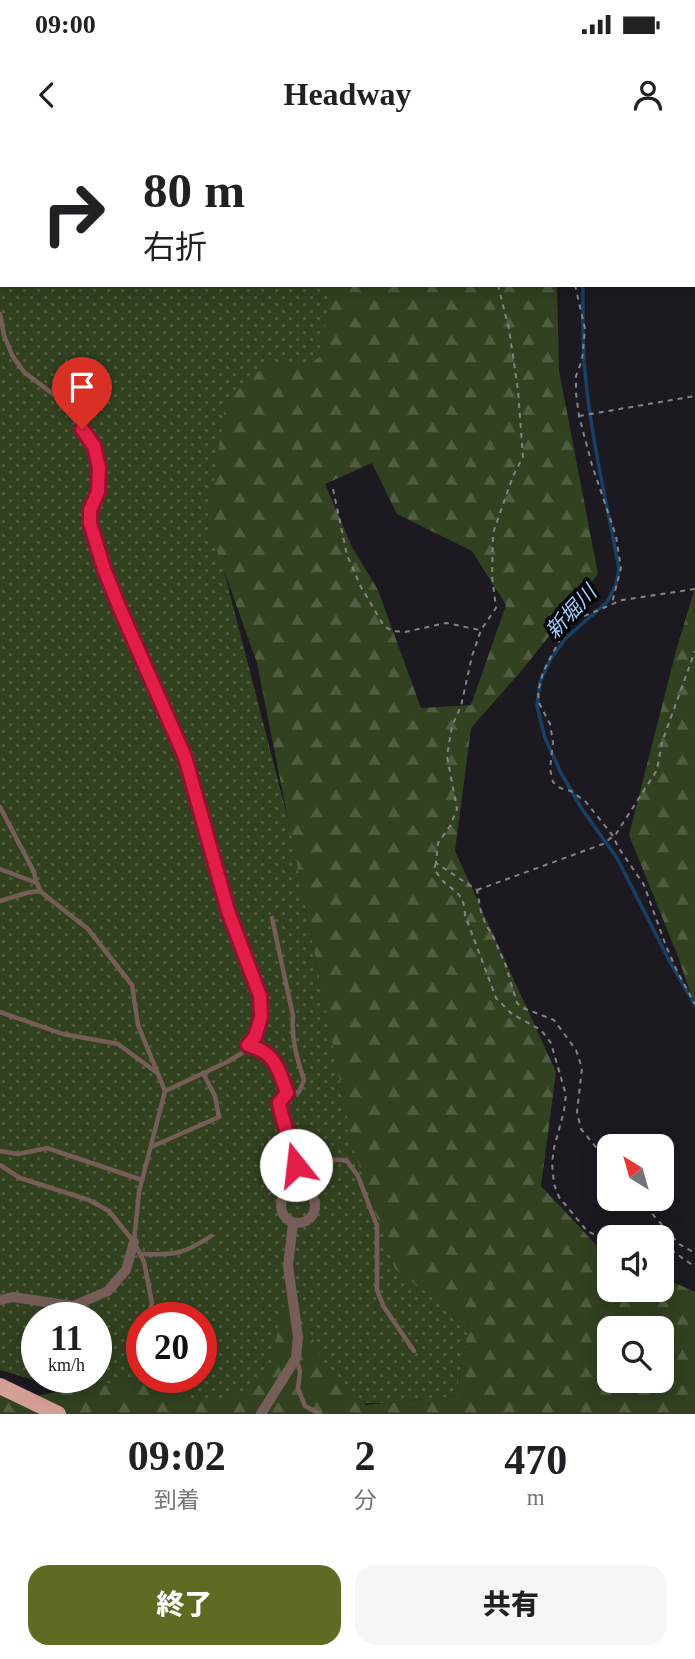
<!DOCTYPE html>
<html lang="ja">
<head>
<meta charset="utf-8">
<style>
  body { margin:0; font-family:"Times New Roman","Noto Sans JP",serif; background:#f6f6f6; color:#202124; height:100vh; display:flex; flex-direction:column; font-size:26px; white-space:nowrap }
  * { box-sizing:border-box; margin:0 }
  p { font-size:23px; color:#757577 }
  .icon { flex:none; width:38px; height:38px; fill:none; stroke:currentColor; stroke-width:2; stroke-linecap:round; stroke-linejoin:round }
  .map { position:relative; height:1274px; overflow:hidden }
  .side { display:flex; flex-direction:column; background:#fff; flex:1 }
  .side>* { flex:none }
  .hud { position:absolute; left:0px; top:0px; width:696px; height:147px; box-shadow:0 4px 18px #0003; background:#fff; color:#202124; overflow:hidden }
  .needle { width:46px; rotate:323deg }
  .controls { position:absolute; left:597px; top:994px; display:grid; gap:14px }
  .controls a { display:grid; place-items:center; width:77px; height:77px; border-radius:14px; background:#fff; box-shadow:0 4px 18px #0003; font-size:35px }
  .speed { position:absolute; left:21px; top:1162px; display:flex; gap:14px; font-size:35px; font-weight:700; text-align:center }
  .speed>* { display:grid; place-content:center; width:91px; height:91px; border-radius:50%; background:#fff; box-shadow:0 4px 18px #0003; line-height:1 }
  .speed small { font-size:18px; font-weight:400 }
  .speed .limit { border:10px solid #d22; background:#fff; color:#111 }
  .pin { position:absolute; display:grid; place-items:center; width:60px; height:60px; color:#fff; margin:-72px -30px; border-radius:50% 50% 50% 0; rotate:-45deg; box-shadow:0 0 7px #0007 }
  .pin .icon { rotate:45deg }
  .me { position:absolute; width:77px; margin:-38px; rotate:344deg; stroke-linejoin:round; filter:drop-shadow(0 0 5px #0008) }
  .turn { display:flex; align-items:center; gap:24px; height:147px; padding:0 28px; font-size:32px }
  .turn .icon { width:91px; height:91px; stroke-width:2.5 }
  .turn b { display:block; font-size:49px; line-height:60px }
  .eta { display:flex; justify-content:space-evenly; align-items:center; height:119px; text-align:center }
  .eta b { font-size:42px; font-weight:800; line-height:49px }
  .primary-button { display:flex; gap:14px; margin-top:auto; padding:14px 28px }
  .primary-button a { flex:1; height:80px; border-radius:21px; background:#5d6c22; color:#fff; font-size:28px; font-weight:800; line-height:80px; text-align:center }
  .primary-button a+a { background:#f6f6f6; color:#202124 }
  .status { display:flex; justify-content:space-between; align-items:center; height:49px; padding:0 35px; background:#fff; direction:ltr }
  .status svg { height:19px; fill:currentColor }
  header { display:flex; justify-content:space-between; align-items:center; height:91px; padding:0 28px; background:#fff; font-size:32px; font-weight:800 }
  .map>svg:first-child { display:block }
  .green { fill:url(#green-dots); fill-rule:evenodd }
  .forest { fill:url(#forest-firs); fill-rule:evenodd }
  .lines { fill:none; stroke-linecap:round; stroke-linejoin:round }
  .stream { stroke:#184064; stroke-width:3.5 }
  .path { stroke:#848387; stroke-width:2; stroke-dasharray:5 5; stroke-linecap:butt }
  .service { stroke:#775d58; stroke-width:4.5 }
  .minor { stroke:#775d58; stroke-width:10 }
  .primary { stroke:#d49f96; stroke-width:16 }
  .route-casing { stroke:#92132f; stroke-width:18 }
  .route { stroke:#e11d48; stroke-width:12 }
  .labels { text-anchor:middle; stroke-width:7; stroke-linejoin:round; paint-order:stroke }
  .water-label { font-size:21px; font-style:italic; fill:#9dcdfe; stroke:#060608 }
</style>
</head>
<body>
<div class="status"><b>09:00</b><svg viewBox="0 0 49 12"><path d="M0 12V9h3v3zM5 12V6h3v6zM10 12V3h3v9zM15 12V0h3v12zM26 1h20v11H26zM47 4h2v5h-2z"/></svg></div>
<header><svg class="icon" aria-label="back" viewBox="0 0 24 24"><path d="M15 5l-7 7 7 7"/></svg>Headway<svg class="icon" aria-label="person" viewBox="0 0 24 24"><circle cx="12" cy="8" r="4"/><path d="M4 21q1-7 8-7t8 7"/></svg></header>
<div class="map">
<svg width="695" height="1274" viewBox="0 0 695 1274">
  <defs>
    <pattern id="green-dots" width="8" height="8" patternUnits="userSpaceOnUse" patternTransform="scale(1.75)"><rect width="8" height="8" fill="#324220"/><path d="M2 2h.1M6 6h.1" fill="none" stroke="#505d41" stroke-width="1.8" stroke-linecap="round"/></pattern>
    <pattern id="forest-firs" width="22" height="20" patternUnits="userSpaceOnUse" patternTransform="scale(1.75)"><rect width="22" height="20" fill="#324220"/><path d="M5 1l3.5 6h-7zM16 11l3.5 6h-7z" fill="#505d41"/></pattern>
  </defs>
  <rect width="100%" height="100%" fill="#1c1a20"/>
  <path class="green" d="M 0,0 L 313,0 L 316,2 L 2,2 L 2,145 L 359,145 L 224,431 L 289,683 L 320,840 L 469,1184 L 456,1256 L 388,1263 L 116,1264 L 0,1230 ZM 37,1178 L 96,1178 L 96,1237 L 37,1237 ZM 142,1178 L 201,1178 L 201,1237 L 142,1237 Z"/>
  <g class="forest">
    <polygon points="345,0 545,0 545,2 348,2"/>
    <path d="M 329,145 L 557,145 L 559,231 L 598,434 L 523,529 L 471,588 L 455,711 L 556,932 L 541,1046 L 601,1110 L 609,1113 L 609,1150 L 662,1150 L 662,1137 L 695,1152 L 695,1274 L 0,1274 L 0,1247 L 35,1256 L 138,1238 L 193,1262 L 243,1254 L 270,1231 L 288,1140 L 322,1220 L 366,1265 L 456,1256 L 469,1184 L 395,1129 L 354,1011 L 257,523 L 207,383 L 226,261 L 269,222 L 306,227 L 322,215 ZM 372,323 L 397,374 L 472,411 L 506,465 L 471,565 L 421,568 L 378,450 L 352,407 L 325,344 ZM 609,1188 L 662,1188 L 662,1241 L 609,1241 Z"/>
    <polygon points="695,448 695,867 679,819 629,695 677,507"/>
  </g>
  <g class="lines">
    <g class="stream">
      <polyline points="569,0 569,2"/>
      <path d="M 583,145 C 583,174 582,203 585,232 C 591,298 607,364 619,429 L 616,445 L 607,462 L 565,499 L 550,520 L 540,542 L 537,566 L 545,598 L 561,633 L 582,669 L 617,718 L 670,822 L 695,865"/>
    </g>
    <g class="path">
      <polyline points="400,0 402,2"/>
      <polyline points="562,0 563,2"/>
      <polyline points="498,145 509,189 518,250 523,317 513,336 493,393 492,436 496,468 481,490 472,516 461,566 452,586 447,616 457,669 450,686 438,703 436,723 477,750 481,772 486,785 493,796 506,826 517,863 523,868 554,880 576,910 582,928 577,972 581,989 609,1023"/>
      <polyline points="575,145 585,189 582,220 576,236 576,253 579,276 592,325 616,396 621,428 612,463"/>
      <polyline points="579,276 695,256"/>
      <polyline points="333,349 347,415 361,447 384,486 392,491 405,492 446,483 480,490"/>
      <polyline points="695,449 622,460 582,477 570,480 543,532 538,552 539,563 550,584 553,602 550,629 553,642 560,648 571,651 586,662 613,696 618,707 644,745 666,806 677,831 695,864"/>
      <path d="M 436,723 L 434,729 C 437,733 441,739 445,743 C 459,754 464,756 465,775 L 496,858 L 512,874 L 541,890 L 551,903 L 566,955 L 564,971 L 554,1008 L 552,1023 L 554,1044 L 559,1057 L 587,1091 L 609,1101"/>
      <polyline points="477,750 603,704 616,694 657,630 662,602 695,511"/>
      <polyline points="639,1059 679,1104 695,1113"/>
      <polyline points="662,1105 667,1107 695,1127"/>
    </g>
    <g class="service">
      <polyline points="0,174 4,195 12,215 24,232 57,257 94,305 99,328 98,352 90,370 90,383 104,429 120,469 185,617 228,771 260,856 261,877 255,897 242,913 227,922 165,951"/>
      <polyline points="0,667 34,732 36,742"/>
      <polyline points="0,729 37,743 41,752 88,789 132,845 138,885 165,951 139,1052 134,1101"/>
      <polyline points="0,761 26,753 39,751"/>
      <path d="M 272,778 L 293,876 C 291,898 297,919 304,940 L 299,952 L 287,953"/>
      <polyline points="0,872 63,894 118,904 156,932"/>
      <path d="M 248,905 C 253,907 260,909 264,912 C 277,920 282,939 287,953 L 279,963 L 281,972 L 296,1025 L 303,1037"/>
      <polyline points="151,1007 219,977 215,956 203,933"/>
      <polyline points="0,1011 18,1014 47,1008 142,1040"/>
      <polyline points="0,1025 20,1038 89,1060 109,1071 134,1102 144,1122 152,1163 148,1178"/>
      <path d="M 302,1049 L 303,1037 C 317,1023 327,1017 347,1021 L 358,1036 L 377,1086 L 377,1150 L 384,1167 L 414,1211"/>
      <path d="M 141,1114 C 174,1115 183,1115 211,1096"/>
      <polyline points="136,1190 142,1185"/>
      <polyline points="296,1219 300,1231 298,1249 305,1266 320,1274"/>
    </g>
    <g class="minor">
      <circle cx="298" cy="1066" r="17"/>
      <polyline points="0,1160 13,1157 73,1166 108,1151 126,1130 134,1102"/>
      <polyline points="261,1274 296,1218 298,1197 288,1126 293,1083"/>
    </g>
    <polyline class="primary" points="0,1246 58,1274"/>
  </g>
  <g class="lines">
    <defs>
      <path id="route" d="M 82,289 L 94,306 L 99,328 L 98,352 L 90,370 L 90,383 L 104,429 L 120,469 L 185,617 L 228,771 L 260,856 L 261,877 L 255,897 L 248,905 C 253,907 260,909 264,912 C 277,920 282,939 287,953 L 279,963 L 281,972 L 296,1025"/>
    </defs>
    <use href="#route" class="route-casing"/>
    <use href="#route" class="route"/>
  </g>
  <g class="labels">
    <g class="water-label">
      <text transform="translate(571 472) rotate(-47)" y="7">新堀川</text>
    </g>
  </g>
</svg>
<div class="controls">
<a><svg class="needle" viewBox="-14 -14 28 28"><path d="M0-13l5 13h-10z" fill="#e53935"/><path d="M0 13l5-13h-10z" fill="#757577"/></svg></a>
<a><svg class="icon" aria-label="sound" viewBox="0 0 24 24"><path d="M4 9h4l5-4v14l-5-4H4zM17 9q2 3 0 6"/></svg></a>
<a><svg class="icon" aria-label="search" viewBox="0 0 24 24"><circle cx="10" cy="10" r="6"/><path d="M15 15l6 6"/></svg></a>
</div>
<div class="speed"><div>11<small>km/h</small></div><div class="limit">20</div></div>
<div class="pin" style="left:82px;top:289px;background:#d93025"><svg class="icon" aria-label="arrive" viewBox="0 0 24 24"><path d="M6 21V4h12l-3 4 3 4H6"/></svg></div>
<svg class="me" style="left:296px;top:1025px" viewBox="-20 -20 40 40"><circle r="19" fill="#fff"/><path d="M0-13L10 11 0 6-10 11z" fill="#e11d48"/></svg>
<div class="hud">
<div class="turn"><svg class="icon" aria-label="right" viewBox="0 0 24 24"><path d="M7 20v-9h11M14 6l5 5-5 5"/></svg><div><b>80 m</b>右折</div></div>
</div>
</div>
<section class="side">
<div class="eta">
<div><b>09:02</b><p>到着</p></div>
<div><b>2</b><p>分</p></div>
<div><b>470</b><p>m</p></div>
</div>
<div class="primary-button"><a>終了</a><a>共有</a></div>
</section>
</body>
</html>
